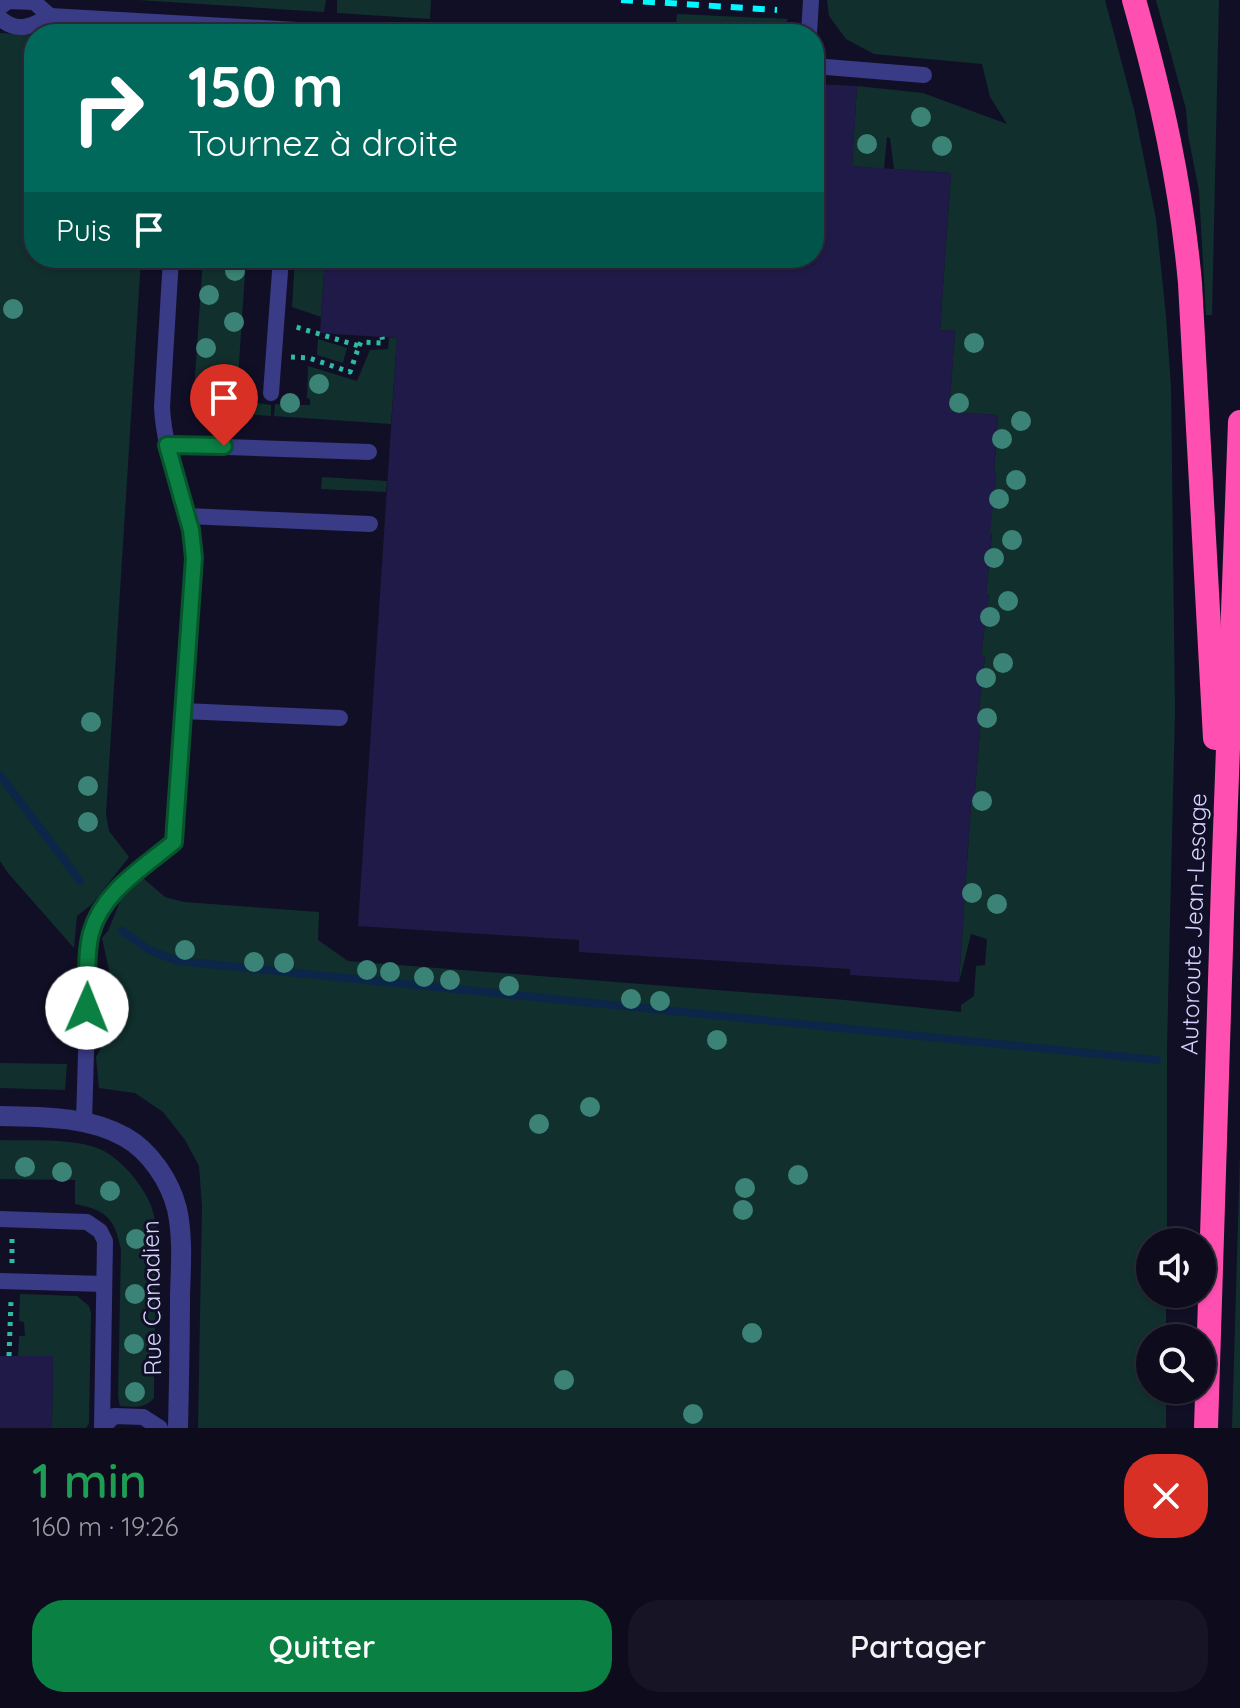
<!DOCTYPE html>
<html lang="fr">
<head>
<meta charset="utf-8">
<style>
  body { margin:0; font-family:Quicksand,sans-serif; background:#161425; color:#f1f3f6; height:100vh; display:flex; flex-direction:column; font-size:30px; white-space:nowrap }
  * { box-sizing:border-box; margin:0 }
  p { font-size:26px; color:#9a9ba3 }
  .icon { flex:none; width:44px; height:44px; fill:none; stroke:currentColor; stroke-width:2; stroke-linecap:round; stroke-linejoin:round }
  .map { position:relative; height:1428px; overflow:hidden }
  .drawer { display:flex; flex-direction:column; background:#0d0b1c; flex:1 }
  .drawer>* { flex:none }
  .hud { position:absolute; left:24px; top:24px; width:800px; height:244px; border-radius:32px; box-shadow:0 2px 6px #0004,0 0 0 2px #2d2b3b; background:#00695c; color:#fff; overflow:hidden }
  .tools { position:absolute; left:1136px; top:1228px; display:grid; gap:16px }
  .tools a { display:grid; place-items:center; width:80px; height:80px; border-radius:50%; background:#0d0b1c; box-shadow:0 2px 6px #0004,0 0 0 2px #2d2b3b; font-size:40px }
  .pin { position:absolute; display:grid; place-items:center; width:68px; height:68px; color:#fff; margin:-82px -34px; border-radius:50% 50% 50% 0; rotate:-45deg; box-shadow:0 0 8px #0007 }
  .pin .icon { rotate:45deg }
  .me { position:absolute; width:88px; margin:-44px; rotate:1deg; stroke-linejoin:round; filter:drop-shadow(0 0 6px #0008) }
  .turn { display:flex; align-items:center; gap:28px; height:168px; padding:0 32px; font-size:36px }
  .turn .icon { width:104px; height:104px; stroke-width:2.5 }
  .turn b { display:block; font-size:56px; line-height:68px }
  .then { display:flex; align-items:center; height:76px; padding:0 32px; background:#0003; gap:16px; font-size:30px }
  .round { display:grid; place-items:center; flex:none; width:84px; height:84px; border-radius:32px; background:#161425 }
  .headline { display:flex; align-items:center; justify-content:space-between; height:136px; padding:0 32px }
  h1 { font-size:48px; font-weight:600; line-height:60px; color:#1e9e55 }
  .action { display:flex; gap:16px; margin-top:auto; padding:16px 32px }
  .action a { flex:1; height:92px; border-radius:32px; background:#0b8043; color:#fff; font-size:32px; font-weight:600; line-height:92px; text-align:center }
  .action a+a { background:#161425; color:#f1f3f6 }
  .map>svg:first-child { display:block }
  .green { fill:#11302d }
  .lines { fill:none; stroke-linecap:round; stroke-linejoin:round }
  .stream { stroke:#0b2649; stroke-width:8 }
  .building { fill:#201a48 }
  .path { stroke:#2dbaa7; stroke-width:5; stroke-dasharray:4 6; stroke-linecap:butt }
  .service { stroke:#393b86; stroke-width:16 }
  .tertiary { stroke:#393b86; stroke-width:20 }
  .motorway { stroke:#ff4fb0; stroke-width:24 }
  .rail { stroke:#00f8ff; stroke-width:6; stroke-dasharray:12 10; stroke-linecap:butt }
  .tree { fill:#3b8376 }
  .route-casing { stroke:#07532c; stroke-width:20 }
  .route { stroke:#0b8043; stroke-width:14 }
  .labels { text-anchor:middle; stroke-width:6; stroke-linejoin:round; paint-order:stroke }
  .street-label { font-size:24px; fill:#d6d4ff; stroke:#110f26 }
</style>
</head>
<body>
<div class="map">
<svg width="1240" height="1428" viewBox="0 0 1240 1428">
  <rect width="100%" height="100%" fill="#110f26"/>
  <g class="green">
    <polygon points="138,0 326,0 324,12"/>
    <polygon points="337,0 431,0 430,19 337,13"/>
    <polygon points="827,0 1105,0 1134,109 1156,219 1166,316 1171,387 1175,711 1167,1046 1167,1242 1150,1242 1150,1294 1166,1294 1166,1338 1150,1338 1150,1390 1166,1390 1166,1428 198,1428 202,1206 199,1166 185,1140 163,1112 135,1093 99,1088 96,1057 114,1025 111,979 102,938 108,931 122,897 143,878 165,897 184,902 319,912 318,940 348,961 845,1000 961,1012 961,1005 974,996 976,966 985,965 987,939 971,934 959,982 971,804 974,803 981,719 978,718 985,656 981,655 989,595 986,594 992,534 990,533 998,415 949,412 955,331 940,330 951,173 894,169 890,138 887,137 884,169 852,166 857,86 923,93 1007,124 990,97 982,64 874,54 846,39 829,16"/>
    <polygon points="1156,0 1219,0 1212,315 1206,315 1199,191 1188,135 1186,109"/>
    <polygon points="677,14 788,19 782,30 776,34 675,34"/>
    <polygon points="0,33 34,35 34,258 141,258 106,814 109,831 129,857 92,904 77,916 74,948 8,873 0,861"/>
    <polygon points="203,258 246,258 237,393 257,396 257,403 271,405 271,416 195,410 193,406"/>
    <polygon points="295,258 325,258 321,317 292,307"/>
    <polygon points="389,338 397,338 391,424 274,416 275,404 287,405 288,397 298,398 299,405 310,405 310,399 307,398 308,366 357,381 370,350 388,349"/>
    <polygon points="318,339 347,348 343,363 317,355"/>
    <polygon points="322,477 387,481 386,492 321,489"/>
    <polygon points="0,1063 67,1064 65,1090 0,1088"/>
    <path d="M 0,1140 C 30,1141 77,1137 104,1151 C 122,1161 140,1182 149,1201 C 161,1226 156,1260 156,1287 C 155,1324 154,1361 154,1398 C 144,1409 134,1407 120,1406 L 118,1397 L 121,1250 C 115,1219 107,1210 75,1204 L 75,1180 L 0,1179 Z"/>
    <polygon points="1240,1154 1240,1428 1232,1428"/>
    <polygon points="20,1294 77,1296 89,1306 91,1313 89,1423 86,1428 52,1428 53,1356 18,1356 19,1336 25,1336 24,1322 19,1321"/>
  </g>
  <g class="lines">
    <g class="stream">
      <polyline points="0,775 80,881"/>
      <polyline points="122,931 151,951 178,961 1157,1060"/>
    </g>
  </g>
  <g class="building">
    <polygon points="814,84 857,86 852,166 951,173 940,330 955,331 949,412 998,415 994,472 997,473 990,533 992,533 986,594 989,595 981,655 985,655 978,718 981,718 974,804 971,804 959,982 850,975 850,969 579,952 579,940 358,926 397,338 320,333 325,258 814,258"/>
    <polygon points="0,1356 53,1356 52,1428 0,1428"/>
  </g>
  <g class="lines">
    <g class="path">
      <polyline points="359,346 361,342 383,343 382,337"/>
      <polyline points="291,357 309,358 350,372 359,346 296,327"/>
      <polyline points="12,1263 12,1237"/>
      <polyline points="9,1356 11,1301"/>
    </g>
    <g class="service">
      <path d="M 0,7 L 8,1 L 34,2 L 50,16 C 33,26 17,34 0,18"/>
      <polyline points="50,16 297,30 297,34"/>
      <polyline points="297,30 359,34"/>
      <polyline points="809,34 811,0"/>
      <polyline points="814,66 924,75"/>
      <polyline points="271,393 281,258"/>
      <polyline points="167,445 369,452"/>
      <polyline points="187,516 370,524"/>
      <polyline points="183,711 340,718"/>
      <path d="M 84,1122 L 89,951 C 97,896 134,875 174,842 L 194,558 C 193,547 192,536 190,526 C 180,486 164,449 162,407 L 171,258"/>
      <polyline points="0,1219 87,1222 100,1231 105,1241 102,1428"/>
      <polyline points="0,1281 104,1284"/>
      <polyline points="102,1428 114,1416 143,1417 160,1428"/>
    </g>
    <path class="tertiary" d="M 0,1116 C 42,1117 87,1116 125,1137 C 150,1151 170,1181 177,1209 C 183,1236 181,1266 180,1294 C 180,1339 179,1383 178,1428"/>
    <g class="motorway">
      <path d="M 1134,0 C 1161,95 1181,184 1190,283 L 1215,738"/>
      <polyline points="1206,1428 1223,884 1240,422"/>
    </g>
    <polyline class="rail" points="621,0 777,10"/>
  </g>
  <g class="tree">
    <circle cx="921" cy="117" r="10"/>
    <circle cx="867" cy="144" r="10"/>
    <circle cx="942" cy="146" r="10"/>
    <circle cx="235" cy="271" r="10"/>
    <circle cx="209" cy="295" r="10"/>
    <circle cx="13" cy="309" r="10"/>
    <circle cx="234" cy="322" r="10"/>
    <circle cx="974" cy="343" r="10"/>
    <circle cx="206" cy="348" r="10"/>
    <circle cx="229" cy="377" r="10"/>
    <circle cx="319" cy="384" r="10"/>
    <circle cx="204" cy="402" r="10"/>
    <circle cx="290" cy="403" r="10"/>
    <circle cx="959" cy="403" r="10"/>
    <circle cx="238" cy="406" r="10"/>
    <circle cx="1021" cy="421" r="10"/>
    <circle cx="1002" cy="439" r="10"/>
    <circle cx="1016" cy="480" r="10"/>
    <circle cx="999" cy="499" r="10"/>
    <circle cx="1012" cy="540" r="10"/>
    <circle cx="994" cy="558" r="10"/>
    <circle cx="1008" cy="601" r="10"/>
    <circle cx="990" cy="617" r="10"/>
    <circle cx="1003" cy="663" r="10"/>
    <circle cx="986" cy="678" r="10"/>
    <circle cx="987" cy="718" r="10"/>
    <circle cx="91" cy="722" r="10"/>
    <circle cx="88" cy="786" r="10"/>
    <circle cx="982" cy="801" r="10"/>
    <circle cx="88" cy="822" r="10"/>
    <circle cx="972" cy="893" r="10"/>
    <circle cx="997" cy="904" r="10"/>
    <circle cx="185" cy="950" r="10"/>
    <circle cx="254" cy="962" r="10"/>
    <circle cx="284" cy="963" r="10"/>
    <circle cx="367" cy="970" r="10"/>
    <circle cx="390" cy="972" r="10"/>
    <circle cx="424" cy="977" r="10"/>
    <circle cx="450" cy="980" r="10"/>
    <circle cx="509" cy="986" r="10"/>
    <circle cx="631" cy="999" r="10"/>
    <circle cx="660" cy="1001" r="10"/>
    <circle cx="717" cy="1040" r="10"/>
    <circle cx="590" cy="1107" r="10"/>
    <circle cx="539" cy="1124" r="10"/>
    <circle cx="25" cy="1167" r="10"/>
    <circle cx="62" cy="1172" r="10"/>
    <circle cx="798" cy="1175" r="10"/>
    <circle cx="745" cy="1188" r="10"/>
    <circle cx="110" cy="1191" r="10"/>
    <circle cx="743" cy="1210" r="10"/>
    <circle cx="136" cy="1239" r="10"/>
    <circle cx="135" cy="1294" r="10"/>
    <circle cx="752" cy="1333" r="10"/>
    <circle cx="134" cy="1344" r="10"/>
    <circle cx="564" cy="1380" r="10"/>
    <circle cx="135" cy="1392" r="10"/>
    <circle cx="693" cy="1414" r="10"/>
  </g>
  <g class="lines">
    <defs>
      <path id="route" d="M 87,1008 C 88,984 85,956 91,933 C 102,892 143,868 174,842 L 194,558 L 191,530 L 167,445 L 224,446"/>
    </defs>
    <use href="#route" class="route-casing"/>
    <use href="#route" class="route"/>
  </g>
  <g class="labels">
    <g class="street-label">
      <text transform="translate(1194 924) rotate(-88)" y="8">Autoroute Jean-Lesage</text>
      <text transform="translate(152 1298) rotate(-91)" y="8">Rue Canadien</text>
    </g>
  </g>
</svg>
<div class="tools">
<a><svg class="icon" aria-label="sound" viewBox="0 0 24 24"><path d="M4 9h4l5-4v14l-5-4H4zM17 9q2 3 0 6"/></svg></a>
<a><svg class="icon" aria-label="search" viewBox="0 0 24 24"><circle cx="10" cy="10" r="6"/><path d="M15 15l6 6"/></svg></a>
</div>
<div class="pin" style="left:224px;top:446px;background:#d93025"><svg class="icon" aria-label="arrive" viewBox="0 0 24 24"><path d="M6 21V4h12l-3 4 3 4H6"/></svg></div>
<svg class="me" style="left:87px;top:1008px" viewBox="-20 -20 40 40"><circle r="19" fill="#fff"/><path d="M0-13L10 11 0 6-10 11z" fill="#0b8043"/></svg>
<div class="hud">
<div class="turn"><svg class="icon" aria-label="right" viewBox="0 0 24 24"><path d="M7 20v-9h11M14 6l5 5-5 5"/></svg><div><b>150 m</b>Tournez à droite</div></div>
<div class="then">Puis<svg class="icon" aria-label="arrive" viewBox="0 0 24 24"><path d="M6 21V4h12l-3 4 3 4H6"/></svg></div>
</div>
</div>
<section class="drawer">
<div class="headline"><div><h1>1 min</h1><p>160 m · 19:26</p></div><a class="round" style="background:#d93025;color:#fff"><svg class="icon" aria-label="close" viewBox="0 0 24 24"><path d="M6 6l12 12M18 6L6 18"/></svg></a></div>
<div class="action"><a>Quitter</a><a>Partager</a></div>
</section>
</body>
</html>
